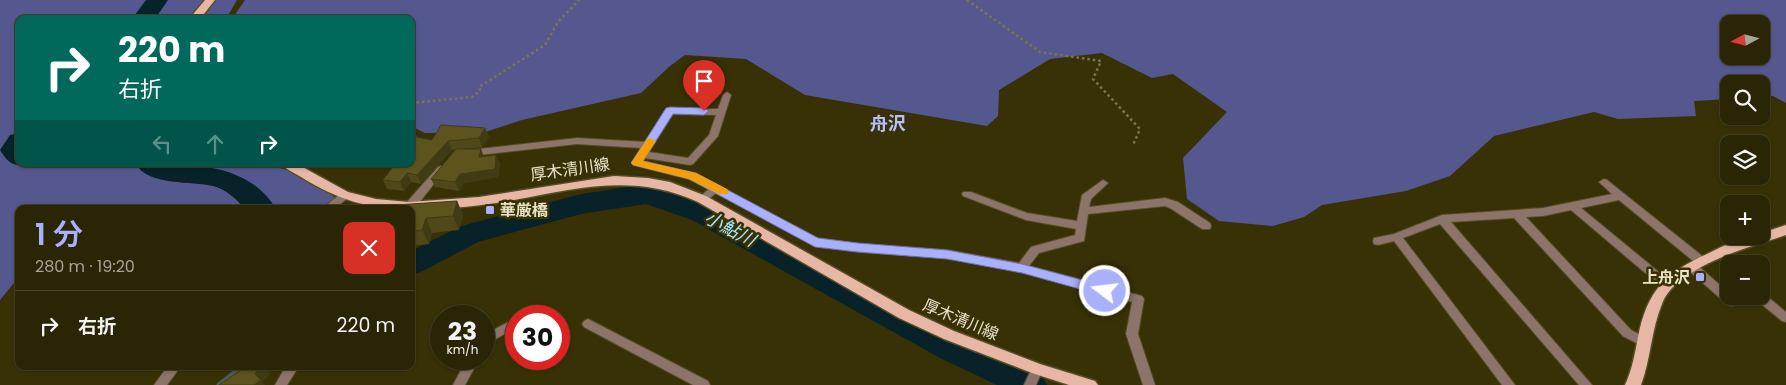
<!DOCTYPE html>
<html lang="ja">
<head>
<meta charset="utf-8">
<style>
  body { margin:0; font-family:Poppins,"Noto Sans JP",sans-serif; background:#363113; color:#f1f3f6; height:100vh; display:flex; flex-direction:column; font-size:19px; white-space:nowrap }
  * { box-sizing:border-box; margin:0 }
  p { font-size:16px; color:#a5a59a }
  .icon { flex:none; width:28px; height:28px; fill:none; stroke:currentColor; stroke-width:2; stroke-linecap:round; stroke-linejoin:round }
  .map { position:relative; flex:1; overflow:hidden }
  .panel { position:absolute; left:15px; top:205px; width:400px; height:165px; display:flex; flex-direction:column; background:#2a2504; border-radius:10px; box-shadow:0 1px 4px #0004,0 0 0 1px #464226 }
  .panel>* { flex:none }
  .top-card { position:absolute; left:15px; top:15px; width:400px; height:152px; border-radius:10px; box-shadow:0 1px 4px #0004,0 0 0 1px #464226; background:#00695c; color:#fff; overflow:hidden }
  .needle { width:32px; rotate:263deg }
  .buttons { position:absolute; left:1720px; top:15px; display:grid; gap:10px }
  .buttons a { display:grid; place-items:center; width:50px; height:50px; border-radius:10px; background:#2a2504; box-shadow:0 1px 4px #0004,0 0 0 1px #464226; font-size:25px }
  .speed { position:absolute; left:430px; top:305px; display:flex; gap:10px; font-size:25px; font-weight:700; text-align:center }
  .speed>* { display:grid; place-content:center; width:65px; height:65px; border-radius:50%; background:#2a2504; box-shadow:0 1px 4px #0004,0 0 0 1px #464226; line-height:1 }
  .speed small { font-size:12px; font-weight:400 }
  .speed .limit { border:8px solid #d22; background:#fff; color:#111 }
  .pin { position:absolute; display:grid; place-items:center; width:42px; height:42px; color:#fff; margin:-51px -21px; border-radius:50% 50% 50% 0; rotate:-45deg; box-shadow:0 0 5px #0007 }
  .pin .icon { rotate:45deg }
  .me { position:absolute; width:55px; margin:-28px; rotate:285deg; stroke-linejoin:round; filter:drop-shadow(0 0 4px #0008) }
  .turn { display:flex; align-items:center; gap:18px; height:105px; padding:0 20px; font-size:22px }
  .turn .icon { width:65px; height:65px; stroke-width:2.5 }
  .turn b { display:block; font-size:35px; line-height:42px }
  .lanes { display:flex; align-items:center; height:48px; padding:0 20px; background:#0003; justify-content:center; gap:25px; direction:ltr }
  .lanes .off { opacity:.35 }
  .round { display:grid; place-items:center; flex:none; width:52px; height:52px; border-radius:10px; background:#363113 }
  .head { display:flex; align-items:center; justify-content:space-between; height:85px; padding:0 20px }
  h1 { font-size:30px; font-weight:600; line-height:38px; color:#a9b0fc }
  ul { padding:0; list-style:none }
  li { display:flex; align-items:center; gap:15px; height:70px; padding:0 20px; border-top:1px solid #464226 }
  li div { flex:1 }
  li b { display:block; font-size:19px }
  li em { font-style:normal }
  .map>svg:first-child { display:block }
  .forest { fill:#54588f; fill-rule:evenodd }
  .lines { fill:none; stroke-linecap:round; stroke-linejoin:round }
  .stream { stroke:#4b5c59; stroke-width:5 }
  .river { fill:#072229; fill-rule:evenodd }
  .street-casing { stroke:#544e25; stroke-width:2 }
  .primary-casing { stroke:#544e25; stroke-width:3 }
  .path { stroke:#7c7650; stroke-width:2.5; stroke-dasharray:2.5 3; stroke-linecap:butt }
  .street { fill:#8c746b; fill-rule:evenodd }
  .primary { fill:#e8b6a5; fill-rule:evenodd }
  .wall { fill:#504819 }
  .shaded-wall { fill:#413b14 }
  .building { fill:#5d541d; stroke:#413b14 }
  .route { fill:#a9b0fc; stroke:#6e72a4 }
  .slow { fill:#f59e0b }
  .poi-dot { fill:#a9b0fc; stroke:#383106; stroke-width:2 }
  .labels { text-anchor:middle; stroke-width:5; stroke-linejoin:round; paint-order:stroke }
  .street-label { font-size:16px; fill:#e9e4c8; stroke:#383106 }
  .poi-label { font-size:16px; font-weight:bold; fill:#e9e4c8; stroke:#383106; text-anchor:start }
  .neighbourhood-label { font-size:18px; font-weight:bold; fill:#b8bef7; stroke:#383106 }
  .water-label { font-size:18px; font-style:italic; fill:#a4e6fa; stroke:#383106 }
</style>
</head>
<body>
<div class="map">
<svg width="1786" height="385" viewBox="0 0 1786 385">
  <rect width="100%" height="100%" fill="#383106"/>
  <g class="forest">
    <polygon points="0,0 237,0 226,19 19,19 19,164 265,164 312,177 347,209 19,209 19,277 0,300"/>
    <path d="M 245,0 L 1786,0 L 1786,103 L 1773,96 L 1761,97 L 1761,84 L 1729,84 L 1729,99 L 1694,101 L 1696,116 L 1618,119 L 1594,112 L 1494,136 L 1450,176 L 1406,191 L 1322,205 L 1304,217 L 1273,226 L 1219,221 L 1187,199 L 1183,158 L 1227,112 L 1173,74 L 1152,78 L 1102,53 L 1050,59 L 999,90 L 998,116 L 987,126 L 805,95 L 746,59 L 685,55 L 670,66 L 641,93 L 522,120 L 485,132 L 425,133 L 411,126 L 411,19 L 232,19 ZM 1729,24 L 1761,24 L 1761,56 L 1729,56 Z"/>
  </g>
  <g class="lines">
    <polyline class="stream" points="219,385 243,366"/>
    <g class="river">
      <polygon points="146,0 168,0 155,19 132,19"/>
      <path d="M 19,133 L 19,164 L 27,164 C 13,168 7,161 0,150 L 10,135 Z"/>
      <path d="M 136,164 C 185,164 247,160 276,209 L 245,209 C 236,199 226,189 213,186 C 193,181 147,186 136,164 Z"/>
      <polygon points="647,184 712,206 964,341 1042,375 1047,385 997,385 942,359 692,220 646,204 581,214 478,242 421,272 411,275 411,251 459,227 469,224 581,194"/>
    </g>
    <defs>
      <g id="street">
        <path d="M 727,92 L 731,95 L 718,136 L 693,164 L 690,165 L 645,158 L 643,161 L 695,174 L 817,238 L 858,244 L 947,250 L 1019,263 L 1031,247 L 1075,235 L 1076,229 L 1026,220 L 963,196 L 962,194 L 963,192 L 971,192 L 1027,213 L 1077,221 L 1082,195 L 1103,180 L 1108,183 L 1091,199 L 1089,207 L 1165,198 L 1178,202 L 1210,223 L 1211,226 L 1210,229 L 1202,229 L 1170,208 L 1165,206 L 1088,214 L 1084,241 L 1039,253 L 1029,266 L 1142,296 L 1144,299 L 1138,334 L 1155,385 L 1143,385 L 1126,334 L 1132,302 L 1022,272 L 947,258 L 858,252 L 815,246 L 716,193 L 706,201 L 698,201 L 697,199 L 709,189 L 689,179 L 634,165 L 632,163 L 642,148 L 577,144 L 470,156 L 465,153 L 470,150 L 577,138 L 646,142 L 667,109 L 718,109 L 723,95 ZM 673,114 L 716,115 L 709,135 L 688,158 L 649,152 Z"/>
        <polygon points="441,166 446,169 444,171 415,208 407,208 406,205 407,202 438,167"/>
        <polygon points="1604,179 1607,180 1706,259 1707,262 1706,265 1698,265 1619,200 1581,208 1671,282 1672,285 1671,288 1663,288 1571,210 1543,216 1526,217 1631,330 1648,339 1650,342 1648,345 1644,347 1623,336 1514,218 1451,222 1592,385 1579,385 1440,224 1403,238 1515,385 1502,385 1394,241 1378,245 1374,244 1373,241 1374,238 1394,234 1442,215 1543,208 1612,194 1599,182"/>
        <polygon points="345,192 350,195 349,197 334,209 322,209 341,193"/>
        <polygon points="1692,263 1696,264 1729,293 1729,296 1761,296 1761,292 1763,293 1786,312 1786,322 1782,321 1755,299 1732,306 1728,305 1688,270 1687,267 1688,264"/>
        <polygon points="588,319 708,381 710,385 693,385 584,327 582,324 584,321"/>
        <polygon points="512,320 516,322 516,328 484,345 484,335"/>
        <polygon points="467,359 479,359 465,385 453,385"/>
        <polygon points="1037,364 1041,366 1043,369 1036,385 1024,385 1033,366"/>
        <polygon points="168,366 181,366 167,385 154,385"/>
        <polygon points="286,366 299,366 287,385 275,385"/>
      </g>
      <g id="primary">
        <polygon points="205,0 215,0 200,19 189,19"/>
        <path d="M 282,164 L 297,164 L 348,192 L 376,199 L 409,202 L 479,197 L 614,176 L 648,178 L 670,182 L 706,196 L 909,310 L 954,331 L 1040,364 L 1095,381 L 1098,385 L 1069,385 L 1032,373 L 944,339 L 899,318 L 698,202 C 635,173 579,188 514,200 C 480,206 446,209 411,211 L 411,209 C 368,209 338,200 301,177 C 295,173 286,170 282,164 Z"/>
        <path d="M 1786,225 L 1786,235 C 1751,247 1676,266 1662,304 C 1651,330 1651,359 1641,385 L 1625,385 C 1632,370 1635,353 1638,337 C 1647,291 1665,273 1707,254 C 1723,246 1743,236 1761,236 L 1761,233 Z"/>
      </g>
    </defs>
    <use href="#street" class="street-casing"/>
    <use href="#primary" class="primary-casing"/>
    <g class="path">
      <polyline points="967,0 1040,52 1101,61 1093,79 1140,129 1133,145"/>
      <polyline points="411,103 472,97 480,91 479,87 545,45 558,22 579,0"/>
      <polyline points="411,134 416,136 411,143"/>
    </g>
    <use href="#street" class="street"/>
    <use href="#primary" class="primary"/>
  </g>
  <g class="wall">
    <polygon points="485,128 489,137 482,147 452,150 421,184 411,182 404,191 387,189 383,180 432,140"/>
    <polygon points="481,149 484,157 500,163 498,177 464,183 459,191 435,187 431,179"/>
    <polygon points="457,201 463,215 459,230 432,233 429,244 411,246 411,209"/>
  </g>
  <g class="shaded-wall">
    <polygon points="485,128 489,137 482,147 479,138"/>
    <polygon points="448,141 452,150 421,184 417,175"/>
    <polygon points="481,149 484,158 479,157"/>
    <polygon points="496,155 500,163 498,177 464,183 459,191 455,182 460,174"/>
    <polygon points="407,173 411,182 404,191 400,182"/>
    <polygon points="457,201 463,215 459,230 453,216"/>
    <polygon points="426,218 432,233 429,244 422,230"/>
    <polygon points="262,366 276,366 263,382 265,385 254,385 255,374"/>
  </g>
  <g class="building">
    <polygon points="441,125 485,128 479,138 448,141 417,175 407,173 400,182 383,180 395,164 411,164 411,144 416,137 432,140"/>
    <polygon points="456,149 481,149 479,157 496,155 495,169 460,174 455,182 431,179"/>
    <polygon points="457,201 453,216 426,218 422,230 411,231 411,209 395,209 396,205"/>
    <polygon points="247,366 262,366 255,374 261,380 254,385 219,385"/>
  </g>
  <polygon class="route" points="670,107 704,108 709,111 704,115 673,114 643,161 696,173 818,238 858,243 947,250 1022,264 1105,286 1109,287 1111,291 1109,294 1105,296 1022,273 947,259 858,252 815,247 689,179 633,165 631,163 633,160 666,108"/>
  <polygon class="slow" points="650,138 656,141 643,161 696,173 727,189 729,192 727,194 719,194 689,179 633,165 631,163 647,139"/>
  <g class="poi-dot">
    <rect x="485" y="205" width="10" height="10" rx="2.5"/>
    <rect x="1695" y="272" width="10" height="10" rx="2.5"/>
  </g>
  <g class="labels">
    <g class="street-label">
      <text transform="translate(570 169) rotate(-8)" y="6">厚木清川線</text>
      <text transform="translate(961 319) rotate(23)" y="6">厚木清川線</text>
    </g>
    <g class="poi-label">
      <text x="500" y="216">華厳橋</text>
      <text x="1690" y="283" text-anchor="end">上舟沢</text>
    </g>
    <g class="neighbourhood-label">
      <text x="888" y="130">舟沢</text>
    </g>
    <g class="water-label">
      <text transform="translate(730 229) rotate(28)" y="6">小鮎川</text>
    </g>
  </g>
</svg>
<div class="buttons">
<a><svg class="needle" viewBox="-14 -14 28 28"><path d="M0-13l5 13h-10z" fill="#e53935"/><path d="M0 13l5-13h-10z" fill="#a5a59a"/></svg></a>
<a><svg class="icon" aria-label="search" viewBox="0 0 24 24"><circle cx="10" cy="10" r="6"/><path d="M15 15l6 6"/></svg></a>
<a><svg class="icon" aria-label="layers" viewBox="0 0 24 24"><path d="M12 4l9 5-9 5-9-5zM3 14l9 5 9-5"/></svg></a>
<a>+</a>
<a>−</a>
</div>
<div class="speed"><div>23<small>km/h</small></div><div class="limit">30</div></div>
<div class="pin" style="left:704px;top:111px;background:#d93025"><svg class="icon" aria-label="arrive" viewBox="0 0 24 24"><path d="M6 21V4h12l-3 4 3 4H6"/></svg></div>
<svg class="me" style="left:1105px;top:291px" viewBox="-20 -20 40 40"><circle r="17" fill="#a9b0fc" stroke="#fff" stroke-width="3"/><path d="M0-11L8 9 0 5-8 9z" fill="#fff"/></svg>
<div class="top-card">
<div class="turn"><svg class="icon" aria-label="right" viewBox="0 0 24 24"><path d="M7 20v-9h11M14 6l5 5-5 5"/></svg><div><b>220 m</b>右折</div></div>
<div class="lanes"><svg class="icon off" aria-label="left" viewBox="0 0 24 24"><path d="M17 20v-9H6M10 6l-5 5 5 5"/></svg><svg class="icon off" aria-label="ahead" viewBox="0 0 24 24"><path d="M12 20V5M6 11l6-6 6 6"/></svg><svg class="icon" aria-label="right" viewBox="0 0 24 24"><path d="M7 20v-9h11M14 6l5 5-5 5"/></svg></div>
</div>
<section class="panel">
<div class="head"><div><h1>1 分</h1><p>280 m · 19:20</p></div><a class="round" style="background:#d93025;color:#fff"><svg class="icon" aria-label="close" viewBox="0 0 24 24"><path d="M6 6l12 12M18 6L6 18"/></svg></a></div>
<ul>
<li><svg class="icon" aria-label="right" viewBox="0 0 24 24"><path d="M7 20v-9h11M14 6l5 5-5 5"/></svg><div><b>右折</b></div><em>220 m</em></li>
</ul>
</section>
</div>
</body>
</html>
